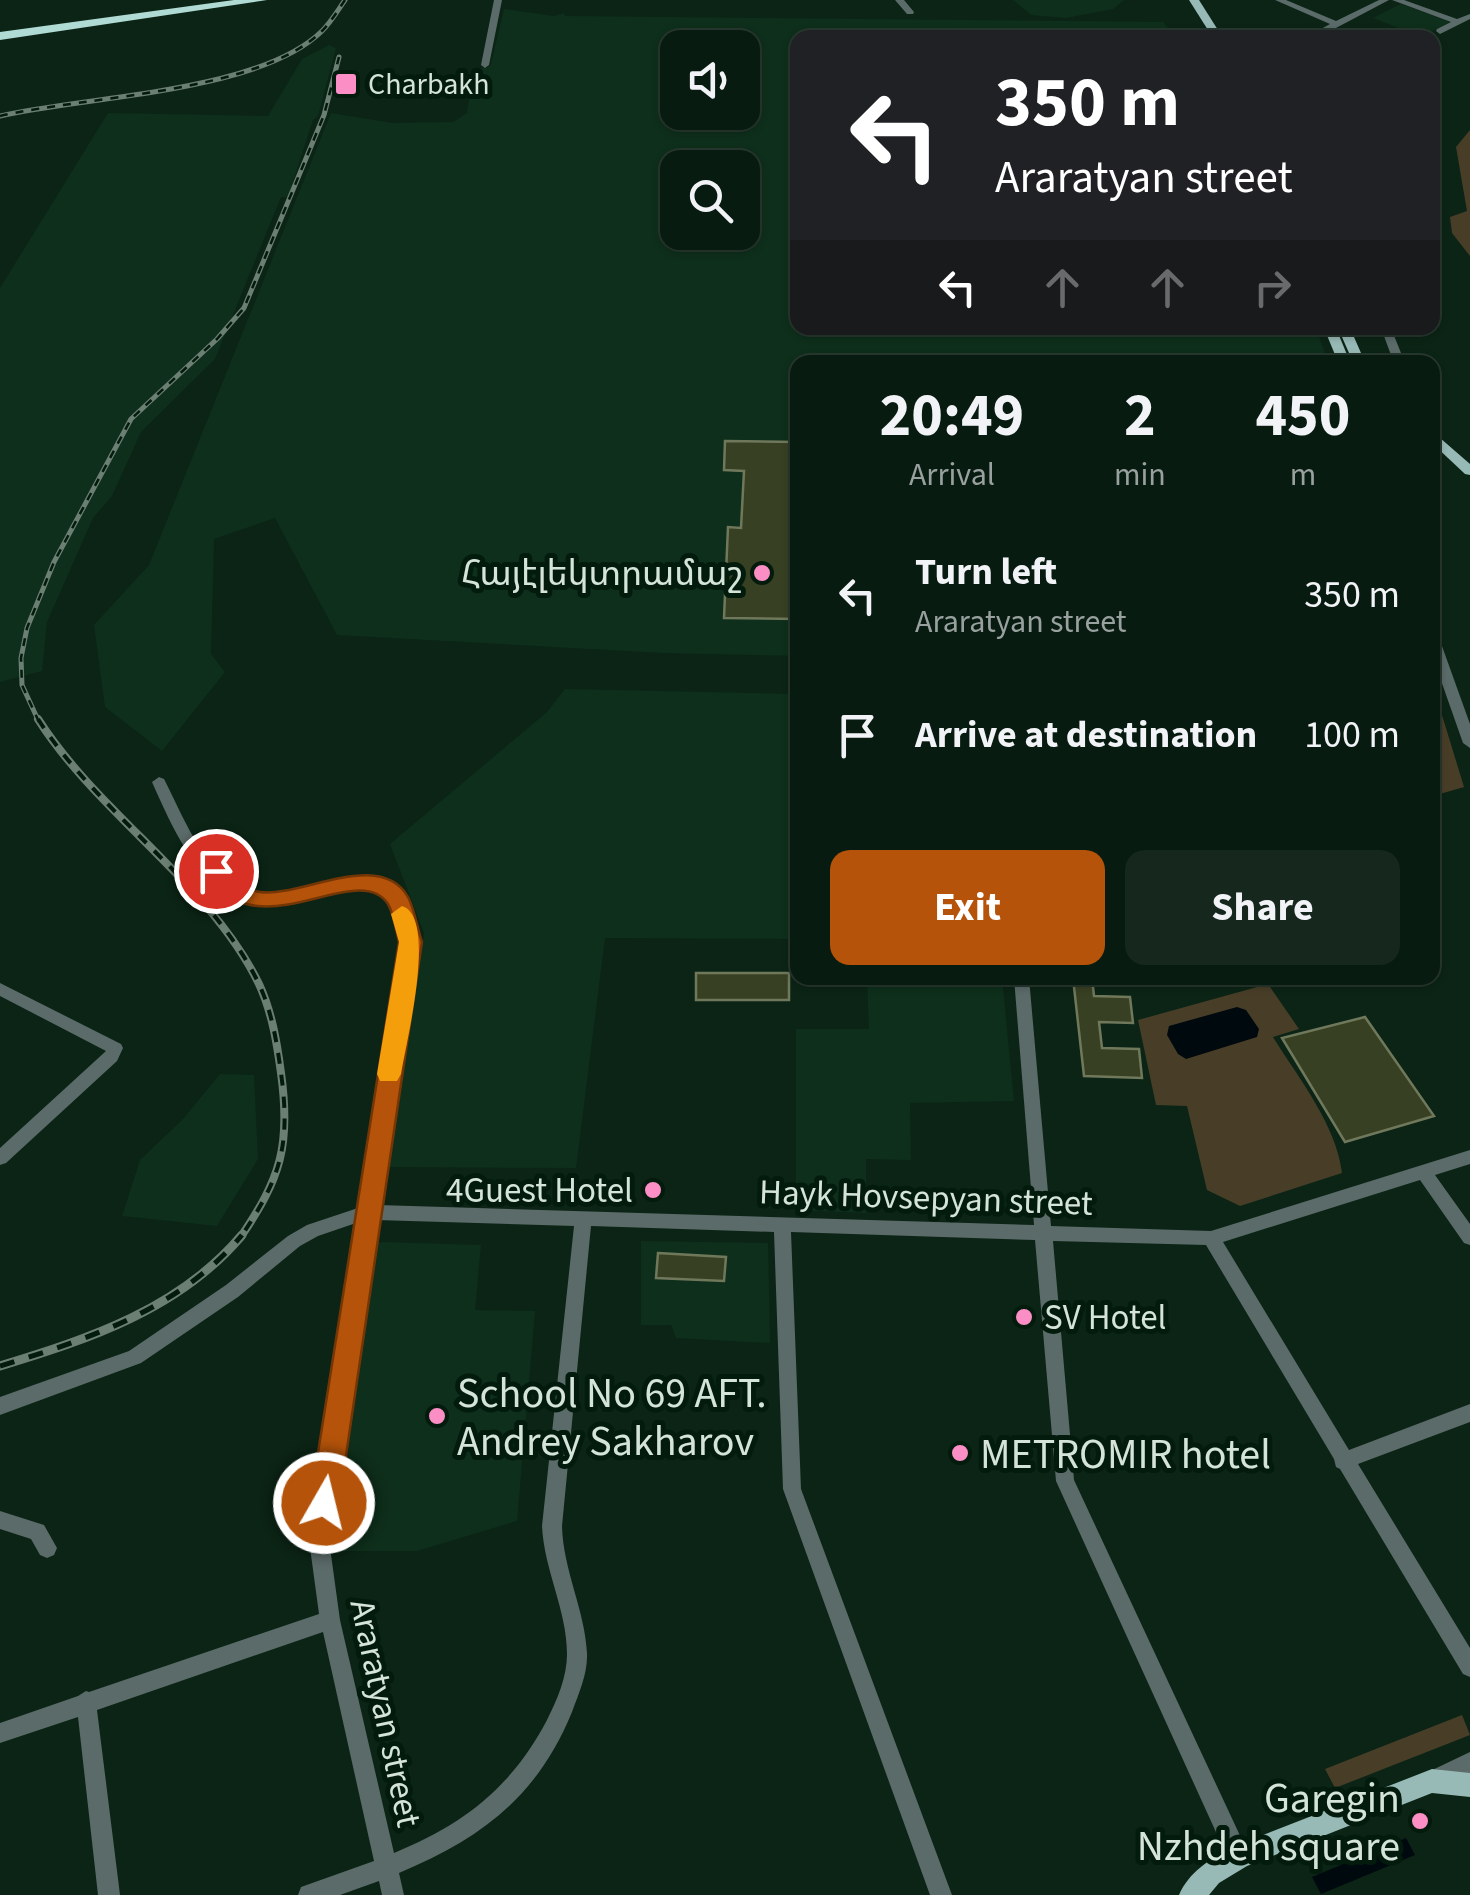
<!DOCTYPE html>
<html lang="en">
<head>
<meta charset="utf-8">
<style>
  body { margin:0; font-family:"Source Sans 3","Noto Sans Armenian",sans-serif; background:#16281e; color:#f1f3f6; height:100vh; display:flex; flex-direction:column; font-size:38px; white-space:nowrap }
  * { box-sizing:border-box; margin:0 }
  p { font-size:32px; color:#98a19f }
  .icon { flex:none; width:55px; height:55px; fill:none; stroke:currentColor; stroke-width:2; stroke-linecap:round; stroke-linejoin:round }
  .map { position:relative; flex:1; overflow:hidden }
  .details { position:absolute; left:790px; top:355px; width:650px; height:630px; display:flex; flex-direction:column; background:#081b10; border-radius:20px; box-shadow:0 2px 8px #0004,0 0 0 2px #293930 }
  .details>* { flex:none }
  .hud { position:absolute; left:790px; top:30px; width:650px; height:305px; border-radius:20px; box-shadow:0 2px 8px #0004,0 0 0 2px #293930; background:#202124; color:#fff; overflow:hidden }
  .tools { position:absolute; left:660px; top:30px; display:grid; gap:20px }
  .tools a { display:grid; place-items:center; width:100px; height:100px; border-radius:20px; background:#081b10; box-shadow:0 2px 8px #0004,0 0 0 2px #293930; font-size:50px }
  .pin { position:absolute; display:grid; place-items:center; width:85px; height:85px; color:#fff; margin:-42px; border:5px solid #fff; border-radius:50%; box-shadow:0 2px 10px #0007 }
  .me { position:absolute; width:110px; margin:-55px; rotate:8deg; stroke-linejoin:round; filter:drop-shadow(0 0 8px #0008) }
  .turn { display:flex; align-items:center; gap:35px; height:210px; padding:0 40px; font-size:45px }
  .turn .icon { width:130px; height:130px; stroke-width:2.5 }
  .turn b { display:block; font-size:70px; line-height:85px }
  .lanes { display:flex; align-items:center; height:95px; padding:0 40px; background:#0003; justify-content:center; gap:50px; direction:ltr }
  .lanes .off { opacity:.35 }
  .eta { display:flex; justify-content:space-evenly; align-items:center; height:170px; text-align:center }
  .eta b { font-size:60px; font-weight:700; line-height:70px }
  .button { display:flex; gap:20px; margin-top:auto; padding:20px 40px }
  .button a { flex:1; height:115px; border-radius:20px; background:#b45309; color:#fff; font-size:40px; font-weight:700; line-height:115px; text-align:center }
  .button a+a { background:#16281e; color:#f1f3f6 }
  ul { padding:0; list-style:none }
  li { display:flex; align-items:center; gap:30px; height:140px; padding:0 40px }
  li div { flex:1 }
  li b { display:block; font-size:38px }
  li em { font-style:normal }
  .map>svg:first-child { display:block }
  .built { fill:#0e2f1b; fill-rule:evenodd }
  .green { fill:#483e28 }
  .water { fill:#00090e }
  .building { fill:#384023; stroke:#70785b; stroke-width:2.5 }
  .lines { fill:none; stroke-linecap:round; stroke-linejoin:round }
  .minor { fill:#5b6b69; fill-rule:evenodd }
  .major { fill:#98bab6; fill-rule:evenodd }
  .highway { fill:#b0dad4; fill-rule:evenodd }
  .rail-far2-casing { stroke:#6b7f72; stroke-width:5 }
  .rail-far1-casing { stroke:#6b7f72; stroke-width:8 }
  .rail-casing { stroke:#6b7f72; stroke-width:9 }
  .rail-far2 { stroke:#031b0c; stroke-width:2.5; stroke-dasharray:8; stroke-linecap:butt }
  .rail-far1 { stroke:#031b0c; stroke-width:4; stroke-dasharray:11; stroke-linecap:butt }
  .rail { stroke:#031b0c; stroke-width:5; stroke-dasharray:15; stroke-linecap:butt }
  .route { fill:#b45309; stroke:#753606; stroke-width:2.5 }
  .slow { fill:#f59e0b }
  .poi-dot { fill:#fb8fc5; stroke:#031b0c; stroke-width:4 }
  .labels { text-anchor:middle; stroke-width:10; stroke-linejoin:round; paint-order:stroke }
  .far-poi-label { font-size:30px; fill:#d5e4d9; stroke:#031b0c; text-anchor:start }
  .poi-label { font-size:35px; fill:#d5e4d9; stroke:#031b0c; text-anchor:end }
  .street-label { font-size:35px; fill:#d5e4d9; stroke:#031b0c }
  .near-poi-label { font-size:42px; fill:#d5e4d9; stroke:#031b0c; text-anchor:start }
</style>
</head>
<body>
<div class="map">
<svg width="1470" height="1895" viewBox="0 0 1470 1895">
  <rect width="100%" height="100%" fill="#0b2415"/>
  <g class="built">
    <polygon points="1013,0 1124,0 1113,9 1066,18 1031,15"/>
    <polygon points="1401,4 1450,22 1421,37 1373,18"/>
    <path d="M 504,9 L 554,16 L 564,13 L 565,16 L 1163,22 L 1176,37 L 798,38 L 798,328 L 1316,328 L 1328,362 L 798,362 L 797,656 L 663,653 L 337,635 L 275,518 L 214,539 L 211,654 L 225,672 L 162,751 L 105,707 L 94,625 L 149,565 L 331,113 L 393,123 L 453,122 L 467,113 L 474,68 L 487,68 L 491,64 ZM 678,48 L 742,48 L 742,112 L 678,112 ZM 678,168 L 742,168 L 742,232 L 678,232 Z"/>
    <polygon points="329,45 336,48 318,116 313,120 288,197 281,197 215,359 141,432 112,496 93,518 47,622 42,671 0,682 0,288 108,113 268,116 302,59"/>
    <polygon points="565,689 797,694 797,939 605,938 576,1168 389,1167 424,933 390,844 547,712"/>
    <polygon points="867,978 1002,978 1014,1101 910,1103 911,1160 866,1159 866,1213 796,1210 796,1029 869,1029"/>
    <polygon points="220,1074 254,1075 258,1159 217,1226 122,1216 140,1160 183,1119"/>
    <polygon points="641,1241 768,1243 770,1343 676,1338 671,1325 641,1325"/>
    <polygon points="383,1242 481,1245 475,1310 535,1311 517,1521 417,1551 329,1551 373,1244"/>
  </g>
  <g class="green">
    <polygon points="1470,130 1470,256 1452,233 1450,217 1467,211 1456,147"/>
    <polygon points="1433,702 1438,702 1464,787 1433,796"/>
    <path d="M 1268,984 L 1299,1029 L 1273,1037 C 1299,1079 1336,1124 1342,1173 L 1240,1206 L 1207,1190 L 1187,1106 L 1156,1105 L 1138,1020 Z"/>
    <polygon points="1462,1715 1470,1735 1335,1788 1325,1769"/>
  </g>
  <g class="water">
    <polygon points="1237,1007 1246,1010 1259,1029 1257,1037 1186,1059 1178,1054 1167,1035 1169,1026"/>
    <polygon points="1406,1838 1415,1855 1321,1894 1312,1877"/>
  </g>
  <g class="building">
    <polygon points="725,441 798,442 798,619 724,618 728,527 741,528 744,471 724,470"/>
    <rect x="696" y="973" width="93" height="27"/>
    <polygon points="1073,978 1092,978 1094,996 1130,997 1133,1023 1099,1022 1102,1048 1139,1049 1142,1078 1084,1076"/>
    <polygon points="1365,1017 1434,1116 1345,1142 1282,1038"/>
    <polygon points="658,1253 726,1257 724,1281 656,1278"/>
  </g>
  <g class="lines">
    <g class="minor">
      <polygon points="494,0 502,0 489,65 485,68 481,65"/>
      <polygon points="895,0 904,0 914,12 913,14 907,14"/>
      <polygon points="1275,0 1286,0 1336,21 1379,0 1389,0 1317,38 1305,38 1330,24"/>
      <polygon points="1392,0 1404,0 1457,19 1470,14 1470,19 1440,34 1436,31 1437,29 1451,22"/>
      <polygon points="1381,328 1391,328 1403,358 1402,360 1351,359 1351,355 1355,354 1391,355"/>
      <polygon points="1432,631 1438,635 1470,724 1470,748 1463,743 1432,655"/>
      <path d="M 159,777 L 164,779 C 183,816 200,862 236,887 C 284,919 366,844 404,898 C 413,910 414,928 417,942 L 378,1205 L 1034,1225 L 1014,978 L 1029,978 L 1051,1226 L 1211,1231 L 1470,1150 L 1470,1164 L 1435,1175 L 1470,1224 L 1470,1245 L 1464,1243 L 1420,1180 L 1223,1242 L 1349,1450 L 1470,1404 L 1470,1422 L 1358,1464 L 1470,1648 L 1470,1677 L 1463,1674 L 1340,1469 L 1336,1467 L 1334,1459 L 1206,1245 L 1053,1241 L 1074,1480 L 1250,1857 L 1247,1865 L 1239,1868 L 1231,1865 L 1056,1481 L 1035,1240 L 791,1232 L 801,1489 L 952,1895 L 930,1895 L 783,1489 L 774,1232 L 591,1226 L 562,1526 C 563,1570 585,1610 587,1653 C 588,1673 579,1693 572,1712 C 537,1797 482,1838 399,1873 L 404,1895 L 382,1895 L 379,1881 L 340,1895 L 298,1895 L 301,1887 L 374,1861 L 323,1632 L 97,1710 L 120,1895 L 98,1895 L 78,1717 L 0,1743 L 0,1723 L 78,1696 L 86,1691 L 89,1692 L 319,1614 L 309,1540 L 359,1222 L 318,1236 L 300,1246 L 238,1297 L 141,1363 L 0,1415 L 0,1397 L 129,1351 L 226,1285 L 288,1236 L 307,1225 L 361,1207 L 403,942 C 400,931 399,914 393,904 C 365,863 285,919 244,903 C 197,885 171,825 152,782 ZM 376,1220 L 574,1226 L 542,1526 C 544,1570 567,1610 567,1654 C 567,1677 557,1700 547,1720 C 511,1788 464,1824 394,1853 L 340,1620 L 329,1540 Z"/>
      <polygon points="0,983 121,1044 123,1048 117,1061 6,1163 0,1165 0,1148 106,1051 0,996"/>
      <polygon points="0,1511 44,1525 57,1548 54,1555 47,1558 40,1555 31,1539 0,1529"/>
      <polygon points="1470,1752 1470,1773 1433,1790 1426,1787 1423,1780 1426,1773"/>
    </g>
    <g class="major">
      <polygon points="1189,0 1199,0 1223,38 1213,38"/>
      <polygon points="1324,328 1336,328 1350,362 1338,362"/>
      <polygon points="1338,328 1350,328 1365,362 1353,362"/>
      <polygon points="1432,431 1470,464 1470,475 1465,474 1432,443"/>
      <path d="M 1432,1769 L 1470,1773 L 1470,1797 L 1432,1793 L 1247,1866 L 1219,1883 L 1209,1895 L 1179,1895 C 1189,1872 1209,1860 1230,1848 Z"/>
    </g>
    <polygon class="highway" points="234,0 267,0 0,40 0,32"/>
    <defs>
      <g id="rail-far2">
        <path d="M 0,116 C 86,96 259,93 322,31 C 331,22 338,10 345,0"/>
        <polyline points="39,722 22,685 21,658 27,628 54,562 131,419 217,339 244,308 324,115 339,57"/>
      </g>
      <path id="rail-far1" d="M 38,719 C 99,815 210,883 259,984 C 272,1012 277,1043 281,1073 C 291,1145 281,1178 240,1238"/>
      <path id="rail" d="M 0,1366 C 89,1339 180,1309 242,1235"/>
    </defs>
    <use href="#rail-far2" class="rail-far2-casing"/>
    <use href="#rail-far1" class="rail-far1-casing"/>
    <use href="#rail" class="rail-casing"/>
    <use href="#rail-far2" class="rail-far2"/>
    <use href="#rail-far1" class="rail-far1"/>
    <use href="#rail" class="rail"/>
  </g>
  <path class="route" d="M 216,863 C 234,869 238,889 260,892 C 300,898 380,848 408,897 C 415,910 417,928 422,942 L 339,1503 L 335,1513 L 324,1517 L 314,1513 L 310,1503 L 399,942 C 396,931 394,914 388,904 C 357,857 255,955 205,871 Z"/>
  <path class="slow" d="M 402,906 C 438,917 406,1043 401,1074 L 397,1081 L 380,1081 L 377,1074 L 399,942 L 391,914 Z"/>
  <g class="poi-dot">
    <rect x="334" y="72" width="24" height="24" rx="5"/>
    <circle cx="762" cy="573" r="10"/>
    <circle cx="653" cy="1190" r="10"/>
    <circle cx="1024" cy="1317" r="10"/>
    <circle cx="437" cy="1416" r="10"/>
    <circle cx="960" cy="1453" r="10"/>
    <circle cx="1420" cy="1821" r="10"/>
  </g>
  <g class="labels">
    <g class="far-poi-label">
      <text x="368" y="94">Charbakh</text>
    </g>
    <g class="poi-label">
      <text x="742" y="585">Հայէլեկտրամաշ</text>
      <text x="633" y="1202">4Guest Hotel</text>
      <text x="1044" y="1329" text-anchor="start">SV Hotel</text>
    </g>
    <g class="street-label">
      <text transform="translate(926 1197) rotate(2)" y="12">Hayk Hovsepyan street</text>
      <text transform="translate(386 1713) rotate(78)" y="12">Araratyan street</text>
    </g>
    <g class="near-poi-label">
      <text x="457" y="1407">School No 69 AFT.<tspan x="457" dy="48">Andrey Sakharov</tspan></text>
      <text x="980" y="1468">METROMIR hotel</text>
      <text x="1400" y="1812" text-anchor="end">Garegin<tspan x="1400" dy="48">Nzhdeh square</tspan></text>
    </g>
  </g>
</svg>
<div class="tools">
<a><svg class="icon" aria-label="sound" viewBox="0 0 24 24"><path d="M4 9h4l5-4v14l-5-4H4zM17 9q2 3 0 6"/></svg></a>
<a><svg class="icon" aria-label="search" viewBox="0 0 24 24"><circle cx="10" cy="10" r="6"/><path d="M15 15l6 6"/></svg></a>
</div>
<div class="pin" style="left:216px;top:871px;background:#d93025"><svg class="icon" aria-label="arrive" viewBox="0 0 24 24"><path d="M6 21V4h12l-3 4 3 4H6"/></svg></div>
<svg class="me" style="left:324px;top:1503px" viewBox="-20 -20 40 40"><circle r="17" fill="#b45309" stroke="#fff" stroke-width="3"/><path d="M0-11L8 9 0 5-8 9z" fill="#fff"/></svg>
<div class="hud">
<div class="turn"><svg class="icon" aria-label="left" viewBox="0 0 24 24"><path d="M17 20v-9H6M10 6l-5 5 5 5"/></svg><div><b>350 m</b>Araratyan street</div></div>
<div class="lanes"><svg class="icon" aria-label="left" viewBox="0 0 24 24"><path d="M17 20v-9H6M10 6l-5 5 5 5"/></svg><svg class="icon off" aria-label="ahead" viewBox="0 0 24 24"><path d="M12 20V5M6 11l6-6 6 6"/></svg><svg class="icon off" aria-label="ahead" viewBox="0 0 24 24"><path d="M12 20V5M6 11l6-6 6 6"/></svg><svg class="icon off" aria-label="right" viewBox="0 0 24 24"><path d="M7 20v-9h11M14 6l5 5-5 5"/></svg></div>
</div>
<section class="details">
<div class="eta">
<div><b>20:49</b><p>Arrival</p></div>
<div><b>2</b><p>min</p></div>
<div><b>450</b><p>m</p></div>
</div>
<ul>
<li><svg class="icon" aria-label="left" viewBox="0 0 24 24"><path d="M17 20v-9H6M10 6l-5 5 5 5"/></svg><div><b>Turn left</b><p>Araratyan street</p></div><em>350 m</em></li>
<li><svg class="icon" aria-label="arrive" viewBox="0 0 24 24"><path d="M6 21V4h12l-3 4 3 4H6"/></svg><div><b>Arrive at destination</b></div><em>100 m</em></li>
</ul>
<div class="button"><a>Exit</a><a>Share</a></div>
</section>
</div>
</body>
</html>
